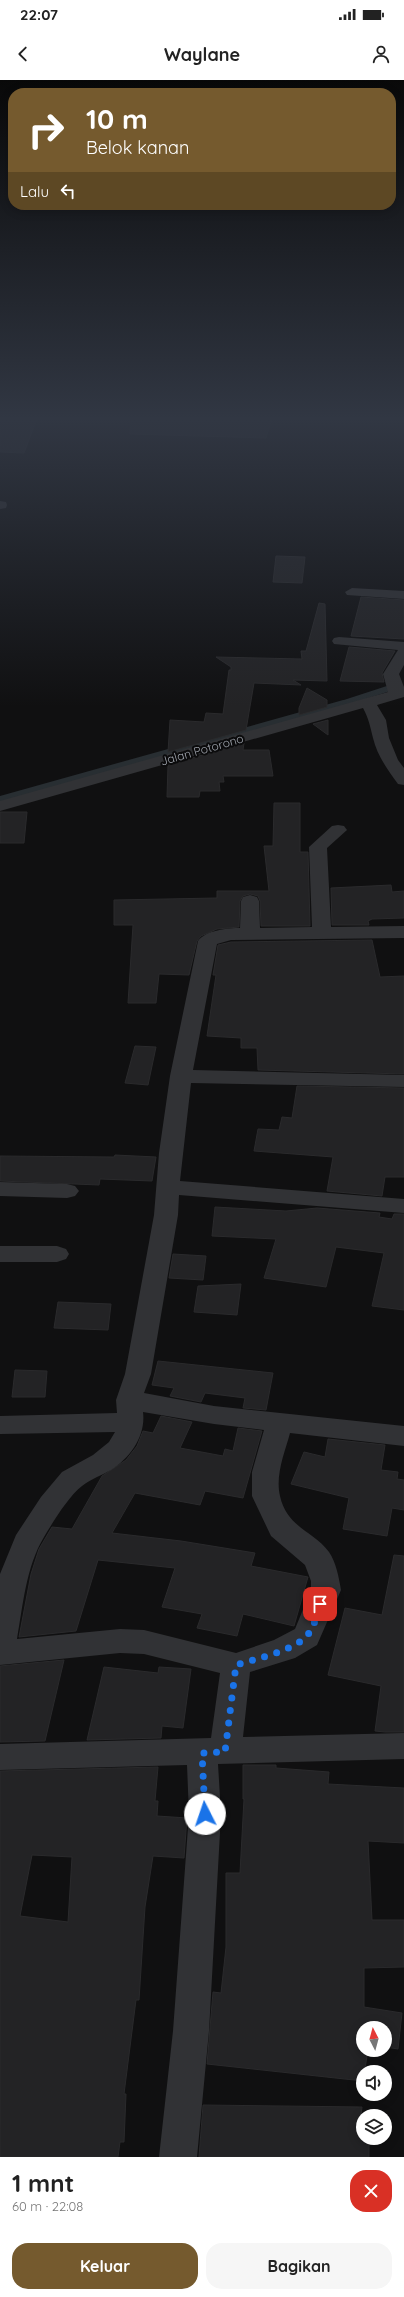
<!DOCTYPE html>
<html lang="id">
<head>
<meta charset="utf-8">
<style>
  body { margin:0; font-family:Quicksand,sans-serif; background:#f6f6f6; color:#222; height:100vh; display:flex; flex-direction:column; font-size:15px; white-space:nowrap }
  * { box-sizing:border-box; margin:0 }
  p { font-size:13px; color:#767676 }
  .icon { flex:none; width:22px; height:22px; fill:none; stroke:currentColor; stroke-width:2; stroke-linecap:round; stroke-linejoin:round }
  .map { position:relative; height:2077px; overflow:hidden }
  .side { display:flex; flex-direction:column; background:#fff; flex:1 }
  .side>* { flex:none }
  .banner { position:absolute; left:8px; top:8px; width:388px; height:122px; border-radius:16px; box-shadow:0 2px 10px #0003; background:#755a2e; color:#fff; overflow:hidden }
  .needle { width:26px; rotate:354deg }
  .tools { position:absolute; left:356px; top:1941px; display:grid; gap:8px }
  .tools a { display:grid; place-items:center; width:36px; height:36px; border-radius:50%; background:#fff; box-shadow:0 2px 10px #0003; font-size:20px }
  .pin { position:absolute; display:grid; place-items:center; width:34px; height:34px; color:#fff; margin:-17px; border-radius:8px; box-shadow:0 2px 6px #0006 }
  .me { position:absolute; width:44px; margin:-22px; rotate:356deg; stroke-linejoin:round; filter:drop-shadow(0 0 3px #0008) }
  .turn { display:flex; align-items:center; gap:14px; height:84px; padding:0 12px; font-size:18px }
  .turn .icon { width:52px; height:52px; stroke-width:2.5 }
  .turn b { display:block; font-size:28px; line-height:34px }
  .then { display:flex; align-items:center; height:38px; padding:0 12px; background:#0003; gap:8px; font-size:15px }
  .round { display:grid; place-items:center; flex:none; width:42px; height:42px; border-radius:16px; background:#f6f6f6 }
  .summary { display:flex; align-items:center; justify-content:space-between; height:68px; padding:0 12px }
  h1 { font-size:24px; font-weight:800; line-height:30px }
  .button { display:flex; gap:8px; margin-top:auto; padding:8px 12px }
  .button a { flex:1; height:46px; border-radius:16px; background:#755a2e; color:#fff; font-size:16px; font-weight:800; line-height:46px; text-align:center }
  .button a+a { background:#f6f6f6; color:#222 }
  .status { display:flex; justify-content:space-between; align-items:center; height:28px; padding:0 20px; background:#fff; direction:ltr }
  .status svg { height:11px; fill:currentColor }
  header { display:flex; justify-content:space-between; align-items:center; height:52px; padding:0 12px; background:#fff; font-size:18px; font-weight:800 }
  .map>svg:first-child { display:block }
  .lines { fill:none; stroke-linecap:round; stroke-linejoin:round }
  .stream { stroke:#282e32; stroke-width:6 }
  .building { fill:#232325; stroke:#2a2a2c; fill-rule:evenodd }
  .minor { fill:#313235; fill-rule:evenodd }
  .route { stroke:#1a73e8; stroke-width:7; stroke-dasharray:0 12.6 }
  .labels { text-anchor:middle; stroke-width:4; stroke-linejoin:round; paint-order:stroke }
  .far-street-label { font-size:12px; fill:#a2a7b0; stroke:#0b0b0c }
</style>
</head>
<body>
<div class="status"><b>22:07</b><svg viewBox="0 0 49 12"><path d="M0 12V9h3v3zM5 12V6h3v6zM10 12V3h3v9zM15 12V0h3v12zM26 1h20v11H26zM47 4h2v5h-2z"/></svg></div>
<header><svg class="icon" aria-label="back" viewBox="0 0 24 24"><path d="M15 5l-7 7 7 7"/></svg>Waylane<svg class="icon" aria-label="person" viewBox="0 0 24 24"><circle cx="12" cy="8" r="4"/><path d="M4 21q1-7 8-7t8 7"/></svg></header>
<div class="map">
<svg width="404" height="2077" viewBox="0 0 404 2077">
  <rect width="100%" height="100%" fill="#101011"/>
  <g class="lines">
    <polyline class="stream" points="0,719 344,623 387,609"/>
  </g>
  <g class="building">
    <polygon points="0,336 38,336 24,373 0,372"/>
    <polygon points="131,336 231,338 273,336 266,358 130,354"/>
    <polygon points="276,476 305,477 302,503 273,502"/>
    <polygon points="361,517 404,520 404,559 351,556"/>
    <polygon points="319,523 325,524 327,601 293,600 301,605 254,603 246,650 168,672 170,640 204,642 206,633 223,634 229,590 231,590 231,587 216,577 302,579 301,571 306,571"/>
    <polygon points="349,567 395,571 382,593 384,602 340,601"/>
    <polygon points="307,608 327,620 327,627 299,635 299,628"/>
    <polygon points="328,640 328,655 313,644"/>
    <polygon points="244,663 243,670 269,670 273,696 223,696 224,702 219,702 220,711 200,711 199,717 167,717 168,685"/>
    <polygon points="274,723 300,723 300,772 308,772 310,846 261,846 260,821 258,816 250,814 243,816 240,821 239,847 217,849 201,856 197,861 189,895 159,894 156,923 128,923 133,845 114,845 114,820 217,818 217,811 269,811 264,766 273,766"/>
    <polygon points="0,732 27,732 24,763 0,763"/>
    <polygon points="391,805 392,812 404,811 404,838 372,839 368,841 369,845 332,845 331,808"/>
    <polygon points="372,860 380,897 404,896 404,994 258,990 257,968 241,968 241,958 207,956 216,895 213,895 218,865 231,862"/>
    <polygon points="135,966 156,967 148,1005 125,1003"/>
    <polygon points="297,1006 404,1008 404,1097 385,1097 382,1116 327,1111 333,1077 254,1071 258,1049 279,1050 282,1037 292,1038"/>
    <polygon points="115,1075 156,1077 152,1101 100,1099 99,1105 0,1101 0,1076 114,1077"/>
    <polygon points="215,1127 286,1131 317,1128 380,1133 379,1137 392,1139 394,1134 404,1134 404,1230 372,1226 384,1173 336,1167 326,1207 264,1198 276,1159 212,1156"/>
    <polygon points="173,1174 206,1176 203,1200 169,1198"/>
    <polygon points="241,1204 237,1235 194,1232 198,1206"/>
    <polygon points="58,1222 111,1224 108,1250 54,1248"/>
    <polygon points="158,1281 273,1293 266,1330 243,1328 245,1318 205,1313 201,1322 170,1316 174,1308 152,1305"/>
    <polygon points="15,1290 47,1291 45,1317 12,1317"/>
    <polygon points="161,1336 192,1342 180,1368 223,1376 225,1369 233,1371 238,1348 262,1351 243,1418 205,1411 200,1425 135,1413 112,1453 181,1461 255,1473 251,1486 308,1497 294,1546 243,1534 237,1556 197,1548 202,1534 162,1527 175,1488 98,1480 76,1551 19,1557 31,1494 39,1469 52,1447 72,1449 102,1396 126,1380 137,1366 143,1351 153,1353"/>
    <polygon points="328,1359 385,1365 381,1390 398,1392 397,1399 404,1400 404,1430 392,1428 387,1456 343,1449 349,1418 291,1404 304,1372 325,1377"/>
    <polygon points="394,1475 404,1476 404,1652 385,1652 375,1651 381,1606 328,1595 345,1528 382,1535"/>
    <polygon points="64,1580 45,1661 0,1662 0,1586"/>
    <polygon points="104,1587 158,1593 159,1587 191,1589 183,1648 162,1646 161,1658 87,1660"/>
    <polygon points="243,1685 276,1685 276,1688 329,1692 328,1704 404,1708 404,1763 368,1761 372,1840 404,1840 404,1887 364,1888 364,1927 402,1933 398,1969 385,1967 385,1948 363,1948 363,1970 368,1970 363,2001 207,1984 213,1912 221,1913 226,1867 226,1793 240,1793 244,1719 243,1719"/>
    <path d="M 158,1687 L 155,1721 L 158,1721 L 157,1736 L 187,1738 L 184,1778 L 153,1776 L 145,1827 L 139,1920 L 136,1920 L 124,2014 L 126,2014 L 124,2062 L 120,2062 L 118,2077 L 0,2077 L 0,1691 ZM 32,1775 L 72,1777 L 68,1842 L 20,1836 Z"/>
    <polygon points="203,2025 362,2027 361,2035 369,2035 363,2036 363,2058 369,2058 369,2077 199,2077"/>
  </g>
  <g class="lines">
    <g class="minor">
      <polygon points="0,421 6,422 7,425 6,428 0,429"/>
      <polygon points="352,508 404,511 404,519 347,515 345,512"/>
      <path d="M 339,557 L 404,562 L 404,585 L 399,594 L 404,607 L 404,617 L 377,625 L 386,640 L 389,658 L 398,680 L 404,688 L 404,705 L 398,704 C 387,689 377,675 373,658 C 370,646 369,639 363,628 L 0,731 L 0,721 L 388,612 L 383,594 L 398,570 L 334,564 L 332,561 L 334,558 Z"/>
      <path d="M 338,745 L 344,746 L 347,750 L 327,768 L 331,847 L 404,846 L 404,858 L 231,860 L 217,864 L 193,990 L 404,995 L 404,1007 L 191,1003 L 180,1101 L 404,1119 L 404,1133 L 179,1115 L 178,1135 L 151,1294 L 144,1313 L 214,1326 L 404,1346 L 404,1366 L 290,1353 C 285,1372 275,1395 280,1416 C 287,1448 314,1451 329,1472 C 336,1482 339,1498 341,1510 L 317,1565 L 295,1578 L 250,1592 L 243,1657 L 404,1653 L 404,1679 L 218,1684 L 221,1734 L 209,1951 L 197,2077 L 159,2077 L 173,1951 L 189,1734 L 187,1685 L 0,1690 L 0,1664 L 211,1658 L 220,1593 L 144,1574 L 120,1573 L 0,1585 L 0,1494 L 16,1455 L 41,1417 L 62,1392 L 93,1375 L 109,1362 L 115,1352 L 0,1354 L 0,1336 L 117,1333 L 116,1320 L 125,1294 L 154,1135 L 159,1073 L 170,996 L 198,861 C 206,850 228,848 240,848 L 241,821 L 243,817 L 250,815 L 257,817 L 259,821 L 260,848 L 312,847 L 309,767 L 332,746 ZM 143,1332 L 214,1344 L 264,1350 L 252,1392 L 252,1416 L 271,1456 L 305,1485 L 311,1501 L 311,1510 L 295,1549 L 274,1560 L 236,1573 L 144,1550 L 120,1549 L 17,1559 C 23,1525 26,1487 44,1457 C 53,1442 68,1417 82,1406 C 91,1399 102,1395 111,1390 C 131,1377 146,1355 143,1332 Z"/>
      <polygon points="0,1102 67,1104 75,1106 79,1111 75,1116 67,1118 0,1116"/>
      <polygon points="0,1166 57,1166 66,1169 69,1174 66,1179 57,1182 0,1182"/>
    </g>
  </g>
  <linearGradient id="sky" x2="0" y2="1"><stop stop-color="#090909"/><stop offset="0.54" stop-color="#313743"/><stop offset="1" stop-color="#313743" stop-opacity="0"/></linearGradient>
  <rect width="404" height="627" fill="url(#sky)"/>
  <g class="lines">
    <path class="route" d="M 205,1734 L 202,1673 L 225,1672 L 236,1585 C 256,1579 298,1570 309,1553 C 315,1545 317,1533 320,1524"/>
  </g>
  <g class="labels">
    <g class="far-street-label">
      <text transform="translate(202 670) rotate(-16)" y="4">Jalan Potorono</text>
    </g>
  </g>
</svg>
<div class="tools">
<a><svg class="needle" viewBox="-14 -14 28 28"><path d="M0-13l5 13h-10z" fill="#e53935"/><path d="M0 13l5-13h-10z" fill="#767676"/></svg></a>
<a><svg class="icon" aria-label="sound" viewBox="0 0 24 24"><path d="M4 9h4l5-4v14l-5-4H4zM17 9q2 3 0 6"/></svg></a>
<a><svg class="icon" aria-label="layers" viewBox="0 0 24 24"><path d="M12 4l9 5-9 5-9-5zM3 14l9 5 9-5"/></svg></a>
</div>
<div class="pin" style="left:320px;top:1524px;background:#d93025"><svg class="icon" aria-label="arrive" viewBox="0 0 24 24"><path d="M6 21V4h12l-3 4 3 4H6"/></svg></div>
<svg class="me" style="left:205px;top:1734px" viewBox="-20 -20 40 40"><circle r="19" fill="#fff"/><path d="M0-13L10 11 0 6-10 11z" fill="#1a73e8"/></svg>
<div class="banner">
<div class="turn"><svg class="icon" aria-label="right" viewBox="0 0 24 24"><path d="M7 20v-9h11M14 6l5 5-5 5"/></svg><div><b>10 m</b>Belok kanan</div></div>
<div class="then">Lalu<svg class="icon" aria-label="left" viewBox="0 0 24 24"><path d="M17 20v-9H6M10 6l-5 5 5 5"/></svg></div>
</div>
</div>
<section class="side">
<div class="summary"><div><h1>1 mnt</h1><p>60 m · 22:08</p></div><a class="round" style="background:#d93025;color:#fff"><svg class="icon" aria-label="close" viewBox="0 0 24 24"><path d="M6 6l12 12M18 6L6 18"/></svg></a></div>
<div class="button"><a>Keluar</a><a>Bagikan</a></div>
</section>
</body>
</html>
